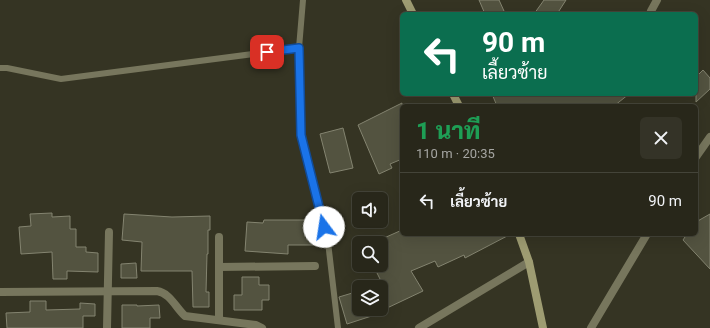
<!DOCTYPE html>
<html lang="th">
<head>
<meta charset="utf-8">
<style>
  body { margin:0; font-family:Roboto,Sarabun,sans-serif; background:#343327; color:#f1f3f6; height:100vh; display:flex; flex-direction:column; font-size:15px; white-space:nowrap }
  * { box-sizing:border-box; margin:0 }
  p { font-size:13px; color:#a5a5a2 }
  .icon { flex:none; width:22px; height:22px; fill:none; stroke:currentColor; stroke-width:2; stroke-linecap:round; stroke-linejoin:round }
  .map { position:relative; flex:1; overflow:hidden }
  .side { position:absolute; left:400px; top:104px; width:298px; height:132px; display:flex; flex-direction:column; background:#28271a; border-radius:6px; box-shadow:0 4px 16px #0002,0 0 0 1px #444439 }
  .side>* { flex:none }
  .hud { position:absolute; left:400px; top:12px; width:298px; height:84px; border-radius:6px; box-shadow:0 4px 16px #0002,0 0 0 1px #444439; background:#0b6e4f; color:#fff; overflow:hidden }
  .buttons { position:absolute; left:352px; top:192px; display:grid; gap:8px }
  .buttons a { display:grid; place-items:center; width:36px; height:36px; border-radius:6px; background:#28271a; box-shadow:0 4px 16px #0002,0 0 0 1px #444439; font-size:20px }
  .pin { position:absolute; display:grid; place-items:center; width:34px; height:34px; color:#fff; margin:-17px; border-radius:8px; box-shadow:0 2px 6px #0006 }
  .me { position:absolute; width:44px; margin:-22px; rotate:346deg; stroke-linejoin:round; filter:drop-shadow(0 0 3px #0008) }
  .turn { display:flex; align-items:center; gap:14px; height:84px; padding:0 16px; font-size:18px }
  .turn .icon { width:52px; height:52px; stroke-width:2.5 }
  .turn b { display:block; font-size:28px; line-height:34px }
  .round { display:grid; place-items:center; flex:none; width:42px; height:42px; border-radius:6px; background:#343327 }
  .head { display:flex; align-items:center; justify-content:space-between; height:68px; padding:0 16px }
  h1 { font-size:24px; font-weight:800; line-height:30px; color:#1e9e55 }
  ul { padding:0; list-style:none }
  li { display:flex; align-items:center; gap:12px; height:56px; padding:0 16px; border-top:1px solid #444439 }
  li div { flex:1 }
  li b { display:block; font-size:15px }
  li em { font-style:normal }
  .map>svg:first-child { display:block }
  .building { fill:#535340; stroke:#848470 }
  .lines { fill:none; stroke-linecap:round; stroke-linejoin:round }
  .lane { stroke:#77765d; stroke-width:6 }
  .street { stroke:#77765d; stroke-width:8 }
  .secondary { stroke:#9e9c72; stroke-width:8 }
  .route-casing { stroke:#114b97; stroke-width:10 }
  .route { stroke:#1a73e8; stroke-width:7 }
</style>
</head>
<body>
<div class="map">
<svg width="710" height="328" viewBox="0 0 710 328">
  <rect width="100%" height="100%" fill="#353423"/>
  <g class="building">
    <polygon points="479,0 499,0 504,11 497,14 485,14"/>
    <polygon points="544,0 566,0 557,14 534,14"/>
    <polygon points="703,70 710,78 710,89 696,102 696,77"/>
    <polygon points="492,94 629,94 614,106 497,106"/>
    <polygon points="402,103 402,159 390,164 392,168 379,174 358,125"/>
    <polygon points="343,128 353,168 330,173 320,134"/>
    <polygon points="52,213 52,217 70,216 70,229 76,229 76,247 86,247 86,252 98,253 98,272 67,271 67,279 53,279 52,252 21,254 19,227 31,226 30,214"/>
    <polygon points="124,214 172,217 210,216 210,230 208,230 208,254 207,254 206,292 209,292 209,307 193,307 192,271 141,271 142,242 122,240"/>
    <polygon points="710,214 710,269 683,240 687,234 696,234 696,222"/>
    <polygon points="264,220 318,220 318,245 288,245 288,254 245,251 247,222 263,223"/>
    <polygon points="402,230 402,234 511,234 465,258 464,255 438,267 435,261 411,271 423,291 385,309 387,309 387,311 347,324 339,297 359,291 359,309 381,309 381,284 382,283 373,265 381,265 381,244 386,242 384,238"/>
    <polygon points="136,263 137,278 121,278 121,264"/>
    <polygon points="242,277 259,277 259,285 269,285 269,300 262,300 262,310 234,310 234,295 242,295"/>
    <polygon points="30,301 46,301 46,310 80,309 80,303 95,304 95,316 83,316 83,328 7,328 6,313 30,312"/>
    <polygon points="122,305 137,305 137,306 159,305 160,318 150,318 150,328 122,328"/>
  </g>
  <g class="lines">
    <g class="lane">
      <polyline points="303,0 299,48 301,135 328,242 338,328"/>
      <polyline points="0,68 7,68 61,79 299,48"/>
    </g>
    <g class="street">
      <polyline points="651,11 657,0"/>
      <polyline points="696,157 710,137"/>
      <polyline points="219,267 315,266"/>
      <path d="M 0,292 L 157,291 C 170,293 176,308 185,316 L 256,325 L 262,328"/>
      <polyline points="219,320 219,237"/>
      <polyline points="107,328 109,232"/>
      <polyline points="419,328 529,262"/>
      <polyline points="591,328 647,234"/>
    </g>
    <g class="secondary">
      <polyline points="406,0 413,14"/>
      <polyline points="453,94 459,106"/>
      <polyline points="519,234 529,262 543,328"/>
    </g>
  </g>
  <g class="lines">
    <defs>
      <polyline id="route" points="267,52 299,48 301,135 324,227"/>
    </defs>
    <use href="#route" class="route-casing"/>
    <use href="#route" class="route"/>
  </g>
</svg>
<div class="buttons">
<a><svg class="icon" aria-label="sound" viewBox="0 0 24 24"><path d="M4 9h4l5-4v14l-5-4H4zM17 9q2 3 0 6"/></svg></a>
<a><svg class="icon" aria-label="search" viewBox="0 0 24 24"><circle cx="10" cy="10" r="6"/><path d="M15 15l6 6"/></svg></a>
<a><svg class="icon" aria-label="layers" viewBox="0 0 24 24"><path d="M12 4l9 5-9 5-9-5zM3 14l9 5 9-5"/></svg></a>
</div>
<div class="pin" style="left:267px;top:52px;background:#d93025"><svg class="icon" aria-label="arrive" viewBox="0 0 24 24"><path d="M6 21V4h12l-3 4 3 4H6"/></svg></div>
<svg class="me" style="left:324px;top:227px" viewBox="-20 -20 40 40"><circle r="19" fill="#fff"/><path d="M0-13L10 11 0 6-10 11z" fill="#1a73e8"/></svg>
<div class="hud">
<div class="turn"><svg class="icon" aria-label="left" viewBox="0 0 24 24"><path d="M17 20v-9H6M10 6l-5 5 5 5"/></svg><div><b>90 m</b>เลี้ยวซ้าย</div></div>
</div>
<section class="side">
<div class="head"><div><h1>1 นาที</h1><p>110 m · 20:35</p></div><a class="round"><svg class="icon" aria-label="close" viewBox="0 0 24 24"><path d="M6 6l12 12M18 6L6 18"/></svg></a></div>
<ul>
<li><svg class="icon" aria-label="left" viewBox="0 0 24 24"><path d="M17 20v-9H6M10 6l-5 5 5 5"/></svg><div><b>เลี้ยวซ้าย</b></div><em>90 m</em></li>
</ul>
</section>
</div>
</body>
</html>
